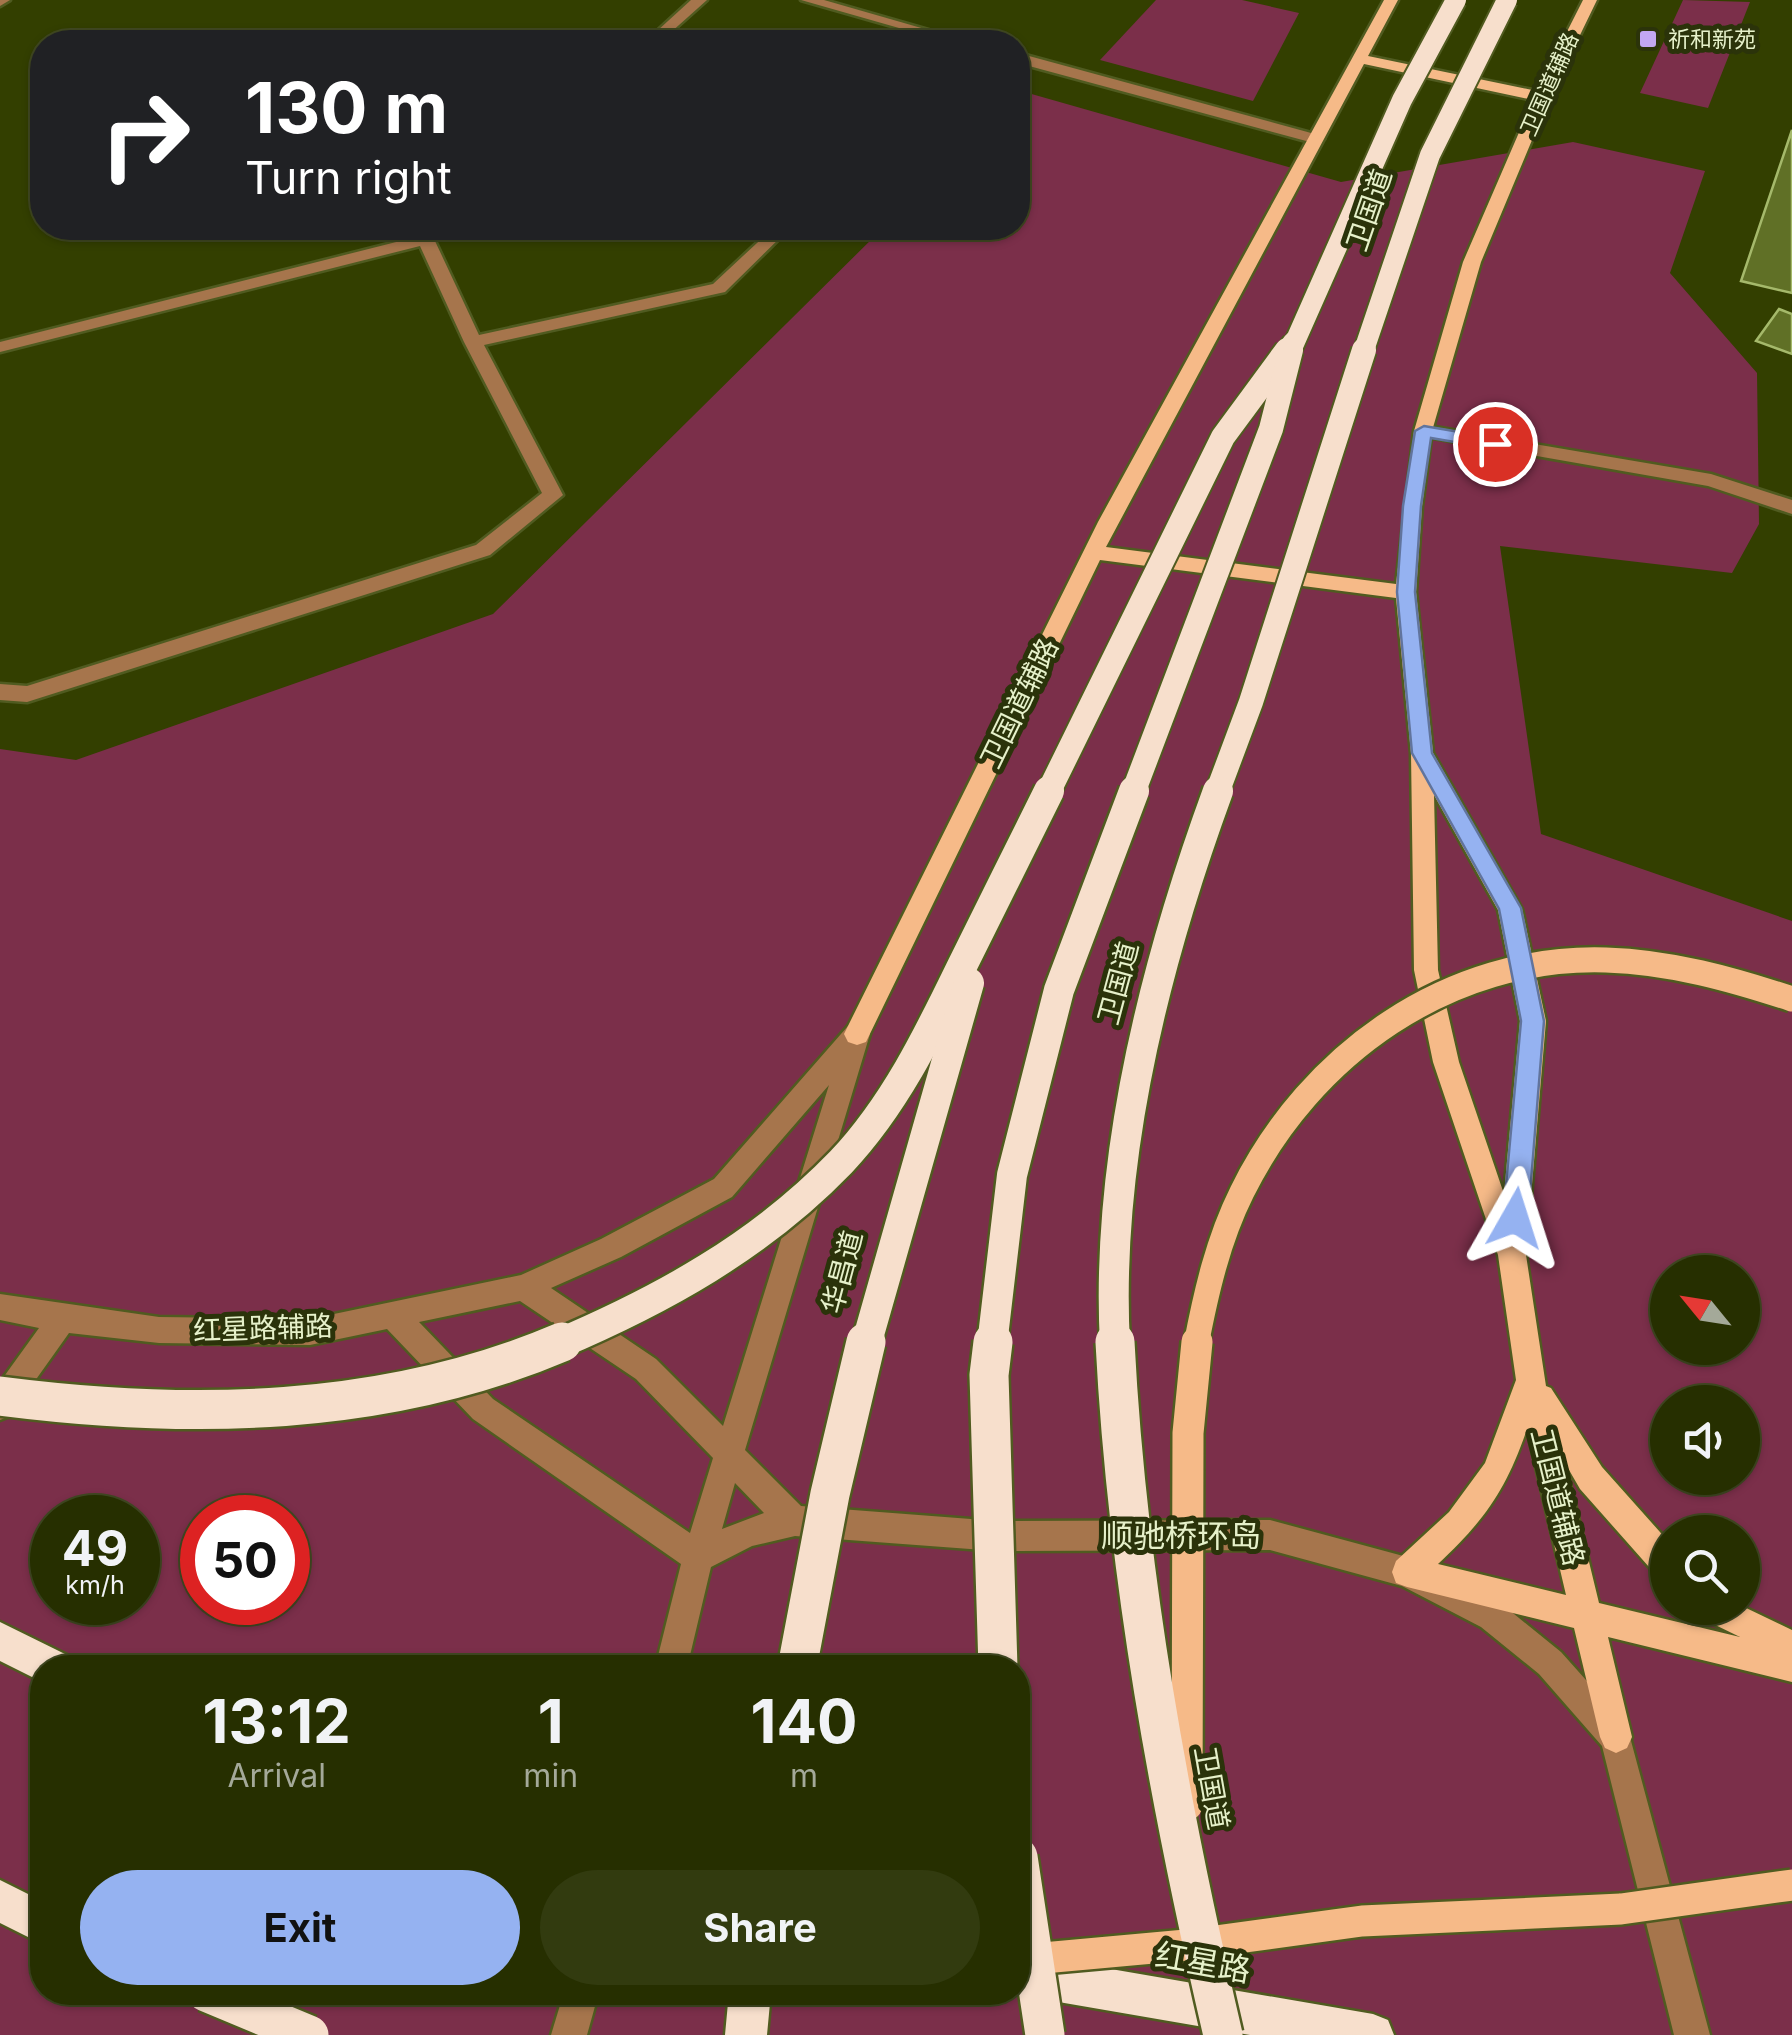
<!DOCTYPE html>
<html lang="en">
<head>
<meta charset="utf-8">
<style>
  body { margin:0; font-family:Inter,"Noto Sans SC",sans-serif; background:#323b0f; color:#f1f3f6; height:100vh; display:flex; flex-direction:column; font-size:38px; white-space:nowrap }
  * { box-sizing:border-box; margin:0 }
  p { font-size:32px; color:#a4a999 }
  .icon { flex:none; width:55px; height:55px; fill:none; stroke:currentColor; stroke-width:2; stroke-linecap:round; stroke-linejoin:round }
  .map { position:relative; flex:1; overflow:hidden }
  .sheet { position:absolute; left:30px; top:1655px; width:1000px; height:350px; display:flex; flex-direction:column; background:#262f00; border-radius:40px; box-shadow:0 2px 8px #0004,0 0 0 2px #424a22 }
  .sheet>* { flex:none }
  .guide { position:absolute; left:30px; top:30px; width:1000px; height:210px; border-radius:40px; box-shadow:0 2px 8px #0004,0 0 0 2px #424a22; background:#202124; color:#fff; overflow:hidden }
  .needle { width:65px; rotate:300deg }
  .controls { position:absolute; left:1650px; top:1255px; display:grid; gap:20px }
  .controls a { display:grid; place-items:center; width:110px; height:110px; border-radius:50%; background:#262f00; box-shadow:0 2px 8px #0004,0 0 0 2px #424a22; font-size:50px }
  .speed { position:absolute; left:30px; top:1495px; display:flex; gap:20px; font-size:50px; font-weight:700; text-align:center }
  .speed>* { display:grid; place-content:center; width:130px; height:130px; border-radius:50%; background:#262f00; box-shadow:0 2px 8px #0004,0 0 0 2px #424a22; line-height:1 }
  .speed small { font-size:25px; font-weight:400 }
  .speed .limit { border:15px solid #d22; background:#fff; color:#111 }
  .pin { position:absolute; display:grid; place-items:center; width:85px; height:85px; color:#fff; margin:-42px; border:5px solid #fff; border-radius:50%; box-shadow:0 2px 10px #0007 }
  .me { position:absolute; width:110px; margin:-55px; rotate:6deg; stroke-linejoin:round; filter:drop-shadow(0 0 8px #0008) }
  .turn { display:flex; align-items:center; gap:35px; height:210px; padding:0 50px; font-size:45px }
  .turn .icon { width:130px; height:130px; stroke-width:2.5 }
  .turn b { display:block; font-size:70px; line-height:85px }
  .eta { display:flex; justify-content:space-evenly; align-items:center; height:170px; text-align:center }
  .eta b { font-size:60px; font-weight:700; line-height:70px }
  .primary-button { display:flex; gap:20px; margin-top:auto; padding:20px 50px }
  .primary-button a { flex:1; height:115px; border-radius:60px; background:#95b2f1; color:#111; font-size:40px; font-weight:700; line-height:115px; text-align:center }
  .primary-button a+a { background:#323b0f; color:#f1f3f6 }
  .map>svg:first-child { display:block }
  .green { fill:#7b2f4a; fill-rule:evenodd }
  .building { fill:#607026; stroke:#a5b96b; stroke-width:2.5 }
  .lines { fill:none; stroke-linecap:round; stroke-linejoin:round }
  .minor-casing { stroke:#505b20; stroke-width:5 }
  .major-casing { stroke:#505b20; stroke-width:5 }
  .highway-casing { stroke:#505b20; stroke-width:5 }
  .minor { fill:#a6754c; fill-rule:evenodd }
  .major { fill:#f6ba88; fill-rule:evenodd }
  .highway { fill:#f7dfcc; fill-rule:evenodd }
  .major-bridge-far1-casing { stroke:#505b20; stroke-width:30; stroke-linecap:butt }
  .major-bridge-casing { stroke:#505b20; stroke-width:36; stroke-linecap:butt }
  .highway-bridge-far3-casing { stroke:#505b20; stroke-width:24; stroke-linecap:butt }
  .highway-bridge-far2-casing { stroke:#505b20; stroke-width:28; stroke-linecap:butt }
  .highway-bridge-far1-casing { stroke:#505b20; stroke-width:35; stroke-linecap:butt }
  .highway-bridge-casing { stroke:#505b20; stroke-width:44; stroke-linecap:butt }
  .major-bridge-far1 { stroke:#f6ba88; stroke-width:25 }
  .major-bridge { stroke:#f6ba88; stroke-width:31 }
  .highway-bridge-far3 { stroke:#f7dfcc; stroke-width:20 }
  .highway-bridge-far2 { stroke:#f7dfcc; stroke-width:24 }
  .highway-bridge-far1 { stroke:#f7dfcc; stroke-width:30 }
  .highway-bridge { stroke:#f7dfcc; stroke-width:39 }
  .route { fill:#95b2f1; stroke:#61749d; stroke-width:2.5 }
  .poi-dot { fill:#c2a7f2; stroke:#2b330a; stroke-width:4 }
  .labels { text-anchor:middle; stroke-width:10; stroke-linejoin:round; paint-order:stroke }
  .far-poi-label { font-size:22px; fill:#e6f1ca; stroke:#2b330a; text-anchor:start }
  .far-street-label { font-size:22px; fill:#e6f1ca; stroke:#2b330a }
  .street-label { font-size:28px; fill:#e6f1ca; stroke:#2b330a }
  .near-street-label { font-size:32px; fill:#e6f1ca; stroke:#2b330a }
</style>
</head>
<body>
<div class="map">
<svg width="1792" height="2035" viewBox="0 0 1792 2035">
  <rect width="100%" height="100%" fill="#333f00"/>
  <g class="green">
    <polygon points="1156,0 1242,0 1299,13 1253,101 1100,60"/>
    <polygon points="1683,0 1750,2 1708,108 1640,93"/>
    <path d="M 1021,91 L 1341,182 L 1573,142 L 1705,171 L 1670,273 L 1757,373 L 1759,524 L 1732,573 L 1500,546 L 1541,834 L 1792,921 L 1792,2035 L 0,2035 L 0,749 L 76,760 L 493,614 L 883,228 L 1018,228 L 1018,95 ZM 1668,1272 L 1742,1272 L 1742,1348 L 1668,1348 ZM 1668,1402 L 1742,1402 L 1742,1478 L 1668,1478 ZM 52,1518 L 138,1518 L 138,1602 L 52,1602 ZM 202,1518 L 288,1518 L 288,1602 L 202,1602 ZM 1668,1532 L 1742,1532 L 1742,1608 L 1668,1608 ZM 42,1668 L 1018,1668 L 1018,1992 L 42,1992 Z"/>
  </g>
  <g class="building">
    <polygon points="1792,130 1792,293 1741,281"/>
    <polygon points="1779,309 1792,314 1792,354 1756,341"/>
  </g>
  <g class="lines">
    <defs>
      <g id="minor">
        <polygon points="0,0 10,0 0,6"/>
        <polygon points="691,0 707,0 660,42 645,42"/>
        <polygon points="801,0 824,0 970,42 948,42"/>
        <polygon points="1018,53 1322,136 1324,139 1310,142 1018,63"/>
        <polygon points="430,228 448,228 435,241 479,335 713,284 773,228 790,228 725,292 484,345 563,495 490,555 27,702 0,700 0,684 27,686 476,545 542,493 464,342 420,246 0,352 0,342 420,236"/>
        <polygon points="1423,425 1711,474 1792,500 1792,514 1708,486 1416,435 1416,427"/>
        <path d="M 857,1023 L 866,1026 L 870,1034 L 745,1450 L 801,1506 L 997,1521 L 1270,1520 L 1407,1557 L 1503,1605 L 1561,1652 L 1627,1726 L 1710,2035 L 1674,2035 L 1602,1746 L 1539,1674 L 1481,1627 L 1402,1586 L 1270,1550 L 997,1551 L 795,1536 L 752,1546 L 711,1567 L 687,1668 L 655,1668 L 681,1564 L 473,1419 L 387,1329 L 310,1345 L 159,1343 L 69,1333 L 10,1416 L 0,1420 L 0,1382 L 39,1328 L 0,1320 L 0,1294 L 159,1317 L 310,1319 L 521,1275 L 601,1239 L 714,1179 L 848,1026 ZM 829,1085 L 723,1426 L 656,1359 L 551,1288 L 621,1257 L 732,1197 ZM 520,1301 L 636,1379 L 713,1458 L 690,1533 L 493,1399 L 419,1322 ZM 735,1483 L 764,1513 L 722,1529 Z"/>
        <polygon points="564,1992 599,1992 587,2035 551,2035"/>
      </g>
      <path id="major" d="M 1384,0 L 1398,0 L 1368,56 L 1537,91 L 1583,0 L 1597,0 L 1550,97 L 1481,262 L 1432,431 L 1422,506 L 1416,592 L 1433,753 L 1522,909 L 1546,1021 L 1526,1255 L 1546,1386 L 1551,1388 L 1602,1467 L 1668,1541 L 1668,1580 L 1657,1576 L 1580,1489 L 1565,1463 L 1599,1603 L 1740,1637 L 1703,1619 L 1698,1608 L 1742,1606 L 1792,1630 L 1792,1682 L 1608,1637 L 1632,1737 L 1627,1748 L 1616,1753 L 1605,1748 L 1600,1737 L 1574,1628 L 1407,1587 L 1396,1583 L 1392,1572 L 1396,1561 L 1449,1512 L 1485,1463 L 1516,1380 L 1498,1255 L 1433,1062 L 1414,970 L 1411,753 L 1396,598 L 1100,560 L 866,1042 L 857,1045 L 848,1042 L 844,1034 L 1098,522 ZM 1364,64 L 1533,100 L 1463,262 L 1414,431 L 1396,584 L 1106,547 ZM 1434,795 L 1498,910 L 1520,1021 L 1504,1194 L 1459,1062 L 1438,970 ZM 1527,1429 L 1566,1595 L 1438,1564 C 1485,1520 1506,1490 1527,1429 Z"/>
      <g id="highway">
        <polygon points="0,1622 67,1655 73,1668 42,1668 42,1682 0,1661"/>
        <polygon points="0,1880 42,1901 42,1944 0,1923"/>
        <polygon points="1018,1953 1373,2014 1388,2020 1394,2035 1250,2035 1018,1995 1012,1992 1018,1992"/>
        <polygon points="729,1992 771,1992 767,2035 725,2035"/>
      </g>
    </defs>
    <use href="#minor" class="minor-casing"/>
    <use href="#major" class="major-casing"/>
    <use href="#highway" class="highway-casing"/>
    <use href="#minor" class="minor"/>
    <use href="#major" class="major"/>
    <use href="#highway" class="highway"/>
    <defs>
      <path id="major-bridge-far1" d="M 1196,1345 C 1206,1293 1218,1240 1242,1192 C 1310,1054 1449,955 1606,960 C 1671,962 1731,979 1792,999"/>
      <g id="major-bridge">
        <polyline points="1187,1805 1188,1433 1197,1342"/>
        <polyline points="1021,1960 1186,1945 1362,1921 1621,1909 1792,1885"/>
      </g>
      <g id="highway-bridge-far3">
        <polyline points="1285,353 1293,342"/>
        <polyline points="1290,353 1402,100 1456,0"/>
        <polyline points="1363,353 1430,155 1507,0"/>
      </g>
      <g id="highway-bridge-far2">
        <polyline points="1048,793 1223,437 1287,350"/>
        <polyline points="1133,793 1271,429 1291,350"/>
        <polyline points="1217,793 1251,702 1364,350"/>
      </g>
      <g id="highway-bridge-far1">
        <path d="M 556,1345 C 662,1300 760,1246 841,1162 C 894,1106 928,1036 961,968 C 990,909 1020,850 1049,791"/>
        <polyline points="866,1345 969,983"/>
        <polyline points="992,1345 1012,1175 1059,990 1134,791"/>
        <path d="M 1115,1345 C 1105,1161 1155,963 1218,791"/>
      </g>
      <g id="highway-bridge">
        <polyline points="993,1342 989,1375 998,1668"/>
        <path d="M 1115,1342 C 1127,1576 1170,1808 1223,2035"/>
        <path d="M 0,1396 C 188,1420 384,1418 562,1342"/>
        <polyline points="797,1668 830,1494 866,1342"/>
        <polyline points="1018,1857 1045,2035"/>
        <polyline points="206,1992 309,2035"/>
      </g>
    </defs>
    <use href="#major-bridge-far1" class="major-bridge-far1-casing"/>
    <use href="#major-bridge" class="major-bridge-casing"/>
    <use href="#highway-bridge-far3" class="highway-bridge-far3-casing"/>
    <use href="#highway-bridge-far2" class="highway-bridge-far2-casing"/>
    <use href="#highway-bridge-far1" class="highway-bridge-far1-casing"/>
    <use href="#highway-bridge" class="highway-bridge-casing"/>
    <use href="#major-bridge-far1" class="major-bridge-far1"/>
    <use href="#major-bridge" class="major-bridge"/>
    <use href="#highway-bridge-far3" class="highway-bridge-far3"/>
    <use href="#highway-bridge-far2" class="highway-bridge-far2"/>
    <use href="#highway-bridge-far1" class="highway-bridge-far1"/>
    <use href="#highway-bridge" class="highway-bridge"/>
  </g>
  <polygon class="route" points="1424,426 1495,438 1504,444 1495,449 1431,438 1421,506 1415,592 1432,753 1521,908 1544,1021 1528,1218 1524,1226 1515,1229 1507,1226 1503,1218 1521,1021 1499,909 1412,753 1397,592 1403,506 1415,431"/>
  <rect class="poi-dot" x="1638" y="29" width="20" height="20" rx="5"/>
  <g class="labels">
    <g class="far-poi-label">
      <text x="1668" y="47">祈和新苑</text>
    </g>
    <g class="far-street-label">
      <text transform="translate(1549 84) rotate(-66)" y="8">卫国道辅路</text>
    </g>
    <g class="street-label">
      <text transform="translate(1369 210) rotate(-71)" y="10">卫国道</text>
      <text transform="translate(1019 703) rotate(-64)" y="10">卫国道辅路</text>
      <text transform="translate(1118 983) rotate(-75)" y="10">卫国道</text>
      <text transform="translate(842 1272) rotate(-75)" y="10">华昌道</text>
      <text transform="translate(263 1328) rotate(-2)" y="10">红星路辅路</text>
      <text transform="translate(1558 1497) rotate(76)" y="10">卫国道辅路</text>
      <text transform="translate(1212 1788) rotate(80)" y="10">卫国道</text>
    </g>
    <g class="near-street-label">
      <text x="1181" y="1547">顺驰桥环岛</text>
      <text transform="translate(1203 1963) rotate(10)" y="11">红星路</text>
    </g>
  </g>
</svg>
<div class="controls">
<a><svg class="needle" viewBox="-14 -14 28 28"><path d="M0-13l5 13h-10z" fill="#e53935"/><path d="M0 13l5-13h-10z" fill="#a4a999"/></svg></a>
<a><svg class="icon" aria-label="sound" viewBox="0 0 24 24"><path d="M4 9h4l5-4v14l-5-4H4zM17 9q2 3 0 6"/></svg></a>
<a><svg class="icon" aria-label="search" viewBox="0 0 24 24"><circle cx="10" cy="10" r="6"/><path d="M15 15l6 6"/></svg></a>
</div>
<div class="speed"><div>49<small>km/h</small></div><div class="limit">50</div></div>
<div class="pin" style="left:1495px;top:444px;background:#d93025"><svg class="icon" aria-label="arrive" viewBox="0 0 24 24"><path d="M6 21V4h12l-3 4 3 4H6"/></svg></div>
<svg class="me" style="left:1515px;top:1218px" viewBox="-20 -20 40 40"><path d="M0-17L14 15 0 8-14 15z" fill="#95b2f1" stroke="#fff" stroke-width="4"/></svg>
<div class="guide">
<div class="turn"><svg class="icon" aria-label="right" viewBox="0 0 24 24"><path d="M7 20v-9h11M14 6l5 5-5 5"/></svg><div><b>130 m</b>Turn right</div></div>
</div>
<section class="sheet">
<div class="eta">
<div><b>13:12</b><p>Arrival</p></div>
<div><b>1</b><p>min</p></div>
<div><b>140</b><p>m</p></div>
</div>
<div class="primary-button"><a>Exit</a><a>Share</a></div>
</section>
</div>
</body>
</html>
